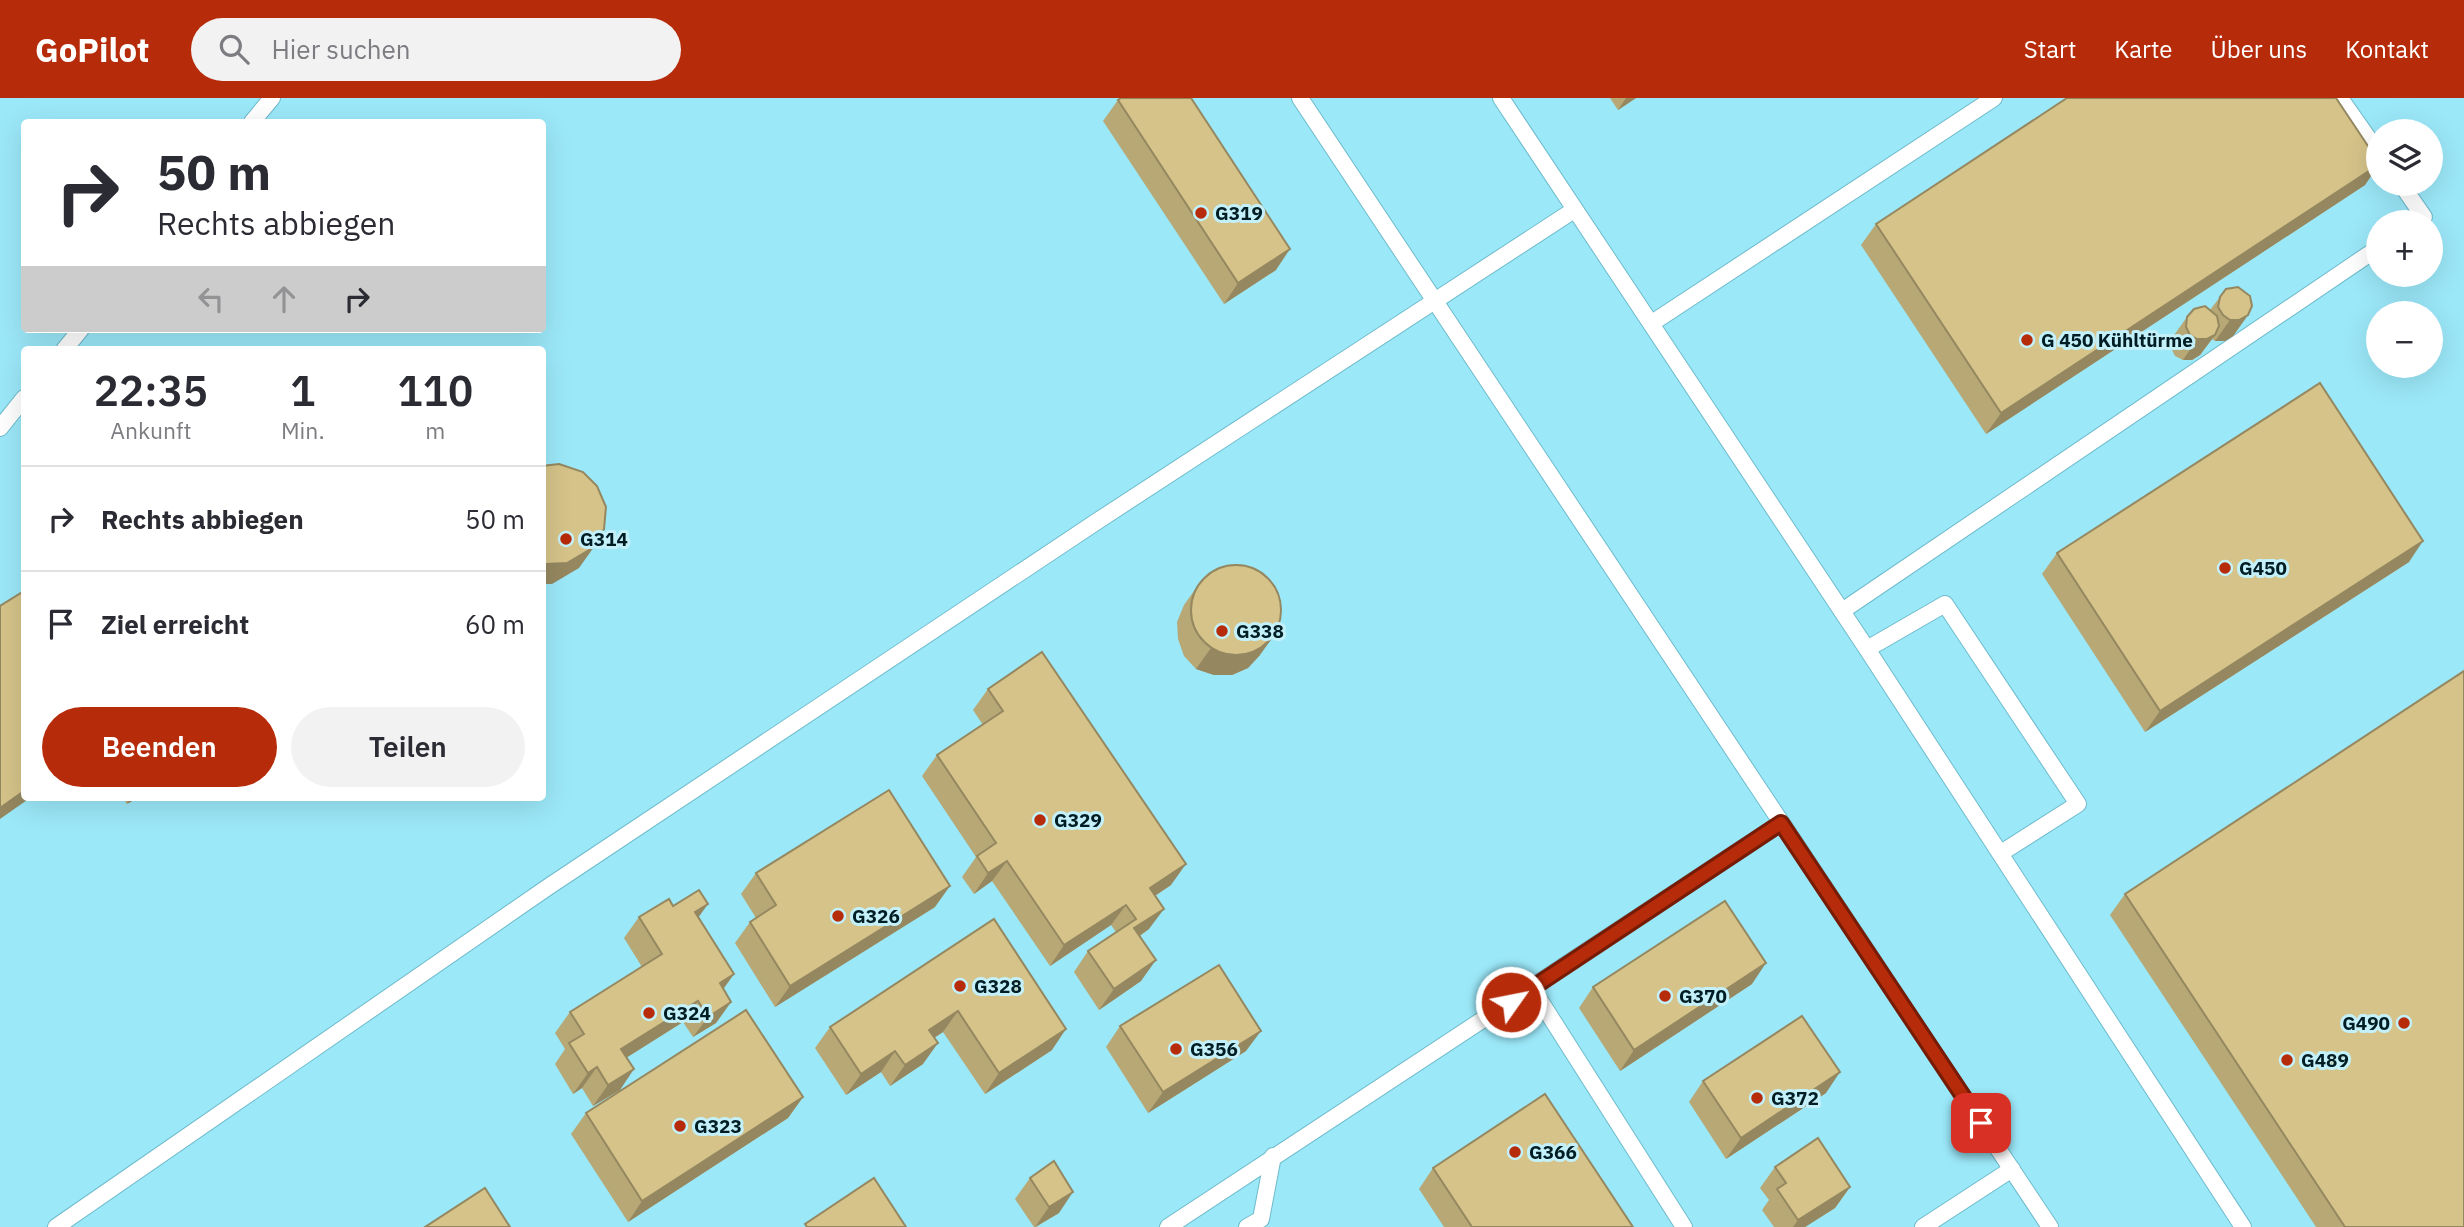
<!DOCTYPE html>
<html lang="de">
<head>
<meta charset="utf-8">
<style>
  body { margin:0; font-family:"IBM Plex Sans",sans-serif; background:#f2f2f3; color:#2b2b33; height:100vh; display:flex; flex-direction:column; font-size:26px; white-space:nowrap }
  * { box-sizing:border-box; margin:0 }
  p { font-size:23px; color:#7c7c81 }
  .icon { flex:none; width:38px; height:38px; fill:none; stroke:currentColor; stroke-width:2; stroke-linecap:round; stroke-linejoin:round }
  .map { position:relative; flex:1; overflow:hidden }
  .sheet { position:absolute; left:21px; top:248px; width:525px; height:455px; display:flex; flex-direction:column; background:#fff; border-radius:7px; box-shadow:0 7px 28px #0002 }
  .sheet>* { flex:none }
  .hud { position:absolute; left:21px; top:21px; width:525px; height:214px; border-radius:7px; box-shadow:0 7px 28px #0002; background:#fff; color:#2b2b33; overflow:hidden }
  .tools { position:absolute; left:2366px; top:21px; display:grid; gap:14px }
  .tools a { display:grid; place-items:center; width:77px; height:77px; border-radius:50%; background:#fff; box-shadow:0 7px 28px #0002; font-size:35px }
  .pin { position:absolute; display:grid; place-items:center; width:60px; height:60px; color:#fff; margin:-30px; border-radius:14px; box-shadow:0 4px 10px #0006 }
  .me { position:absolute; width:77px; margin:-38px; rotate:57deg; stroke-linejoin:round; filter:drop-shadow(0 0 5px #0008) }
  .turn { display:flex; align-items:center; gap:24px; height:147px; padding:0 21px; font-size:32px }
  .turn .icon { width:91px; height:91px; stroke-width:2.5 }
  .turn b { display:block; font-size:49px; line-height:60px }
  .lanes { display:flex; align-items:center; height:66px; padding:0 21px; background:#0003; justify-content:center; gap:35px; direction:ltr }
  .lanes .off { opacity:.35 }
  .eta { display:flex; justify-content:space-evenly; align-items:center; height:119px; text-align:center }
  .eta b { font-size:42px; font-weight:600; line-height:49px }
  .action { display:flex; gap:14px; margin-top:auto; padding:14px 21px }
  .action a { flex:1; height:80px; border-radius:42px; background:#b62b09; color:#fff; font-size:28px; font-weight:600; line-height:80px; text-align:center }
  .action a+a { background:#f2f2f3; color:#2b2b33 }
  ul { padding:0; list-style:none }
  li { display:flex; align-items:center; gap:21px; height:105px; padding:0 21px; border-top:2px solid #e1e1e2 }
  li div { flex:1 }
  li b { display:block; font-size:26px }
  li em { font-style:normal }
  header { display:flex; align-items:center; gap:42px; box-sizing:border-box; height:98px; padding:0 35px; background:#b62b09; color:#fff }
  header strong { font-size:33px }
  nav { display:flex; gap:38px; margin-inline-start:auto; font-size:24px }
  .search { width:490px; height:63px; background:#f2f2f3; display:flex; align-items:center; gap:18px; box-sizing:border-box; padding:0 24px; border-radius:38px; color:#7c7c81; font-size:26px }
  .map>svg:first-child { display:block }
  .lines { fill:none; stroke-linecap:round; stroke-linejoin:round }
  .service-casing { stroke:#6fbbcb; stroke-width:18 }
  .service { stroke:#fff; stroke-width:16 }
  .wall { fill:#b7a876 }
  .shaded-wall { fill:#958860 }
  .building { fill:#d5c389; stroke:#958860; stroke-width:2 }
  .route-casing { stroke:#761c06; stroke-width:18 }
  .route { stroke:#b62b09; stroke-width:12 }
  .poi-dot { fill:#b62b09; stroke:#c4f0fa; stroke-width:2.5 }
  .labels { text-anchor:middle; stroke-width:6; stroke-linejoin:round; paint-order:stroke }
  .poi-label { font-size:19px; font-weight:bold; fill:#001d24; stroke:#c4f0fa; text-anchor:start }
</style>
</head>
<body>
<header>
<strong>GoPilot</strong>
<div class="search"><svg class="icon" aria-label="search" viewBox="0 0 24 24"><circle cx="10" cy="10" r="6"/><path d="M15 15l6 6"/></svg>Hier suchen</div>
<nav><a>Start</a><a>Karte</a><a>Über uns</a><a>Kontakt</a></nav>
</header>
<div class="map">
<svg width="2464" height="1129" viewBox="0 0 2464 1129">
  <rect width="100%" height="100%" fill="#9be8f9"/>
  <g class="lines">
    <defs>
      <g id="service">
        <polyline points="1300,0 2050,1129"/>
        <polyline points="1501,0 1867,551 2243,1129"/>
        <polyline points="2340,0 2378,54"/>
        <polyline points="252,24 272,0"/>
        <polyline points="2401,86 2424,119 2416,124"/>
        <polyline points="1652,225 1994,0"/>
        <polyline points="64,252 81,231"/>
        <polyline points="0,330 24,300"/>
        <polyline points="1842,513 2378,150"/>
        <polyline points="1867,551 1945,506 2078,706 2001,755"/>
        <polyline points="1532,890 1684,1129"/>
        <polyline points="56,1129 548,789 1099,422 1574,112"/>
        <polyline points="1168,1129 1781,725"/>
        <polyline points="1247,1129 1261,1121 1273,1058"/>
        <polyline points="1923,1129 2012,1071"/>
      </g>
    </defs>
    <use href="#service" class="service-casing"/>
    <use href="#service" class="service"/>
  </g>
  <g class="wall">
    <polygon points="1610,0 1636,0 1618,12"/>
    <polygon points="1118,2 1276,172 1224,206 1103,23"/>
    <polygon points="2378,63 2378,68 2365,87 1986,336 1861,147 1876,126"/>
    <polygon points="2220,199 2248,217 2233,238 2225,243 2215,243 2212,241 2200,257 2192,262 2183,262 2175,258 2171,250 2172,240 2187,219 2210,212"/>
    <polygon points="2057,455 2409,464 2145,634 2042,476"/>
    <polygon points="1199,486 1260,557 1248,570 1232,577 1214,577 1196,571 1184,558 1178,541 1177,524 1184,507"/>
    <polygon points="988,591 1171,787 1155,798 1149,831 1140,838 1141,883 1099,912 1074,874 1088,853 1116,834 1111,827 1050,868 992,783 974,796 962,779 976,759 922,678 937,657 983,627 973,612"/>
    <polygon points="123,700 137,700 127,706"/>
    <polygon points="756,775 935,809 775,909 735,845 750,824 756,820 741,796"/>
    <polygon points="2125,796 2464,1129 2316,1129 2110,817"/>
    <polygon points="673,808 699,820 734,876 723,891 731,904 716,925 693,939 683,924 627,959 620,992 593,1008 582,990 573,996 555,966 565,951 555,935 570,914 642,869 624,840 639,819"/>
    <polygon points="994,821 1052,952 985,996 943,934 934,940 923,966 890,988 881,974 846,997 815,950 830,929"/>
    <polygon points="1752,886 1620,973 1579,910 1593,889"/>
    <polygon points="1120,928 1246,953 1148,1015 1106,949"/>
    <polygon points="1703,983 1826,995 1726,1061 1689,1004"/>
    <polygon points="803,999 788,1020 628,1124 571,1036 586,1015"/>
    <polygon points="1775,1069 1850,1089 1835,1110 1805,1129 1774,1129 1762,1112 1769,1102 1760,1090"/>
    <polygon points="1433,1070 1633,1129 1444,1129 1419,1091"/>
    <polygon points="1030,1080 1059,1115 1036,1129 1034,1129 1015,1101"/>
  </g>
  <g class="shaded-wall">
    <polygon points="1626,0 1636,0 1618,12"/>
    <polygon points="2378,67 2365,87 1986,336 2001,315"/>
    <polygon points="1290,151 1276,172 1224,206 1238,185"/>
    <polygon points="2248,217 2233,238 2225,243 2215,243 2230,222"/>
    <polygon points="2215,237 2200,257 2192,262 2183,262 2197,241"/>
    <polygon points="2423,443 2409,464 2145,634 2160,613"/>
    <polygon points="594,449 579,470 552,486 542,486 542,464"/>
    <polygon points="1275,536 1260,557 1248,570 1232,577 1214,577 1196,571 1211,550"/>
    <polygon points="24,693 24,700 30,700 0,721 0,710"/>
    <polygon points="131,700 137,700 127,706"/>
    <polygon points="1007,763 992,783 974,796 988,775"/>
    <polygon points="1186,766 1171,787 1135,811 1150,790"/>
    <polygon points="950,788 935,809 775,909 790,888"/>
    <polygon points="708,806 693,827 695,814"/>
    <polygon points="1126,807 1111,827 1050,868 1064,847"/>
    <polygon points="1164,811 1149,831 1120,851 1134,830"/>
    <polygon points="1156,862 1141,883 1099,912 1114,891"/>
    <polygon points="1766,865 1752,886 1620,973 1634,952"/>
    <polygon points="734,876 719,897 720,885"/>
    <polygon points="698,903 683,924 607,972 621,951"/>
    <polygon points="731,904 716,925 693,939 708,919"/>
    <polygon points="958,913 943,934 914,953 929,932"/>
    <polygon points="1066,931 1052,952 985,996 999,975"/>
    <polygon points="1261,933 1246,953 1148,1015 1163,994"/>
    <polygon points="938,945 923,966 890,988 905,967"/>
    <polygon points="895,953 881,974 846,997 861,976"/>
    <polygon points="597,969 582,990 573,996 588,975"/>
    <polygon points="634,971 620,992 593,1008 608,987"/>
    <polygon points="1840,974 1826,995 1726,1061 1741,1040"/>
    <polygon points="803,999 788,1020 628,1124 642,1103"/>
    <polygon points="1850,1089 1835,1110 1805,1129 1793,1129 1798,1122"/>
    <polygon points="1073,1094 1059,1115 1035,1129 1049,1109"/>
  </g>
  <g class="building">
    <polygon points="1121,0 1191,0 1290,151 1238,185 1118,2"/>
    <polygon points="2067,0 2336,0 2378,63 2378,67 2001,315 1876,126"/>
    <polygon points="2238,189 2250,198 2252,208 2248,217 2239,222 2230,222 2223,217 2218,209 2220,199 2226,191"/>
    <polygon points="2205,208 2217,218 2219,228 2215,237 2207,241 2197,241 2190,237 2186,229 2187,219 2194,211"/>
    <polygon points="2320,285 2423,443 2160,613 2057,455"/>
    <polygon points="559,366 583,374 597,388 606,409 604,431 594,449 567,465 546,466 542,464 542,368"/>
    <circle cx="1236" cy="512" r="45"/>
    <polygon points="24,493 24,693 0,710 0,508"/>
    <polygon points="1042,554 1186,766 1150,790 1164,811 1134,830 1156,862 1114,891 1088,853 1136,821 1126,807 1064,847 1007,763 988,775 977,758 996,745 937,657 1003,613 988,591"/>
    <polygon points="2464,573 2464,1129 2345,1129 2125,796"/>
    <polygon points="889,692 950,788 790,888 750,824 776,807 756,775"/>
    <polygon points="699,792 708,806 695,814 734,876 720,885 731,904 708,919 698,903 621,951 634,971 608,987 597,969 588,975 569,945 584,936 570,914 662,856 639,819 669,801 673,808"/>
    <polygon points="1725,803 1766,865 1634,952 1593,889"/>
    <polygon points="994,821 1066,931 999,975 958,913 929,932 938,945 905,967 895,953 861,976 830,929"/>
    <polygon points="1219,867 1261,933 1163,994 1120,928"/>
    <polygon points="746,912 803,999 642,1103 586,1015"/>
    <polygon points="1802,918 1840,974 1741,1040 1703,983"/>
    <polygon points="1545,996 1633,1129 1472,1129 1433,1070"/>
    <polygon points="1818,1040 1850,1089 1798,1122 1777,1091 1786,1085 1775,1069"/>
    <polygon points="1054,1063 1073,1094 1049,1109 1030,1080"/>
    <polygon points="874,1080 906,1129 807,1129 805,1126"/>
    <polygon points="485,1090 510,1129 425,1129"/>
  </g>
  <g class="lines">
    <defs>
      <polyline id="route" points="1511,904 1781,725 1981,1025"/>
    </defs>
    <use href="#route" class="route-casing"/>
    <use href="#route" class="route"/>
  </g>
  <g class="poi-dot">
    <circle cx="1201" cy="115" r="7"/>
    <circle cx="2027" cy="242" r="7"/>
    <circle cx="566" cy="441" r="7"/>
    <circle cx="2225" cy="470" r="7"/>
    <circle cx="1222" cy="533" r="7"/>
    <circle cx="1040" cy="722" r="7"/>
    <circle cx="838" cy="818" r="7"/>
    <circle cx="960" cy="888" r="7"/>
    <circle cx="1665" cy="898" r="7"/>
    <circle cx="649" cy="915" r="7"/>
    <circle cx="2404" cy="925" r="7"/>
    <circle cx="1176" cy="951" r="7"/>
    <circle cx="2287" cy="962" r="7"/>
    <circle cx="1757" cy="1000" r="7"/>
    <circle cx="680" cy="1028" r="7"/>
    <circle cx="1515" cy="1054" r="7"/>
  </g>
  <g class="labels">
    <g class="poi-label">
      <text x="1215" y="122">G319</text>
      <text x="2041" y="249">G 450 Kühltürme</text>
      <text x="580" y="448">G314</text>
      <text x="2239" y="477">G450</text>
      <text x="1236" y="540">G338</text>
      <text x="1054" y="729">G329</text>
      <text x="852" y="825">G326</text>
      <text x="974" y="895">G328</text>
      <text x="1679" y="905">G370</text>
      <text x="663" y="922">G324</text>
      <text x="2390" y="932" text-anchor="end">G490</text>
      <text x="1190" y="958">G356</text>
      <text x="2301" y="969">G489</text>
      <text x="1771" y="1007">G372</text>
      <text x="694" y="1035">G323</text>
      <text x="1529" y="1061">G366</text>
    </g>
  </g>
</svg>
<div class="tools">
<a><svg class="icon" aria-label="layers" viewBox="0 0 24 24"><path d="M12 4l9 5-9 5-9-5zM3 14l9 5 9-5"/></svg></a>
<a>+</a>
<a>−</a>
</div>
<div class="pin" style="left:1981px;top:1025px;background:#d93025"><svg class="icon" aria-label="arrive" viewBox="0 0 24 24"><path d="M6 21V4h12l-3 4 3 4H6"/></svg></div>
<svg class="me" style="left:1511px;top:904px" viewBox="-20 -20 40 40"><circle r="17" fill="#b62b09" stroke="#fff" stroke-width="3"/><path d="M0-11L8 9 0 5-8 9z" fill="#fff"/></svg>
<div class="hud">
<div class="turn"><svg class="icon" aria-label="right" viewBox="0 0 24 24"><path d="M7 20v-9h11M14 6l5 5-5 5"/></svg><div><b>50 m</b>Rechts abbiegen</div></div>
<div class="lanes"><svg class="icon off" aria-label="left" viewBox="0 0 24 24"><path d="M17 20v-9H6M10 6l-5 5 5 5"/></svg><svg class="icon off" aria-label="ahead" viewBox="0 0 24 24"><path d="M12 20V5M6 11l6-6 6 6"/></svg><svg class="icon" aria-label="right" viewBox="0 0 24 24"><path d="M7 20v-9h11M14 6l5 5-5 5"/></svg></div>
</div>
<section class="sheet">
<div class="eta">
<div><b>22:35</b><p>Ankunft</p></div>
<div><b>1</b><p>Min.</p></div>
<div><b>110</b><p>m</p></div>
</div>
<ul>
<li><svg class="icon" aria-label="right" viewBox="0 0 24 24"><path d="M7 20v-9h11M14 6l5 5-5 5"/></svg><div><b>Rechts abbiegen</b></div><em>50 m</em></li>
<li><svg class="icon" aria-label="arrive" viewBox="0 0 24 24"><path d="M6 21V4h12l-3 4 3 4H6"/></svg><div><b>Ziel erreicht</b></div><em>60 m</em></li>
</ul>
<div class="action"><a>Beenden</a><a>Teilen</a></div>
</section>
</div>
</body>
</html>
